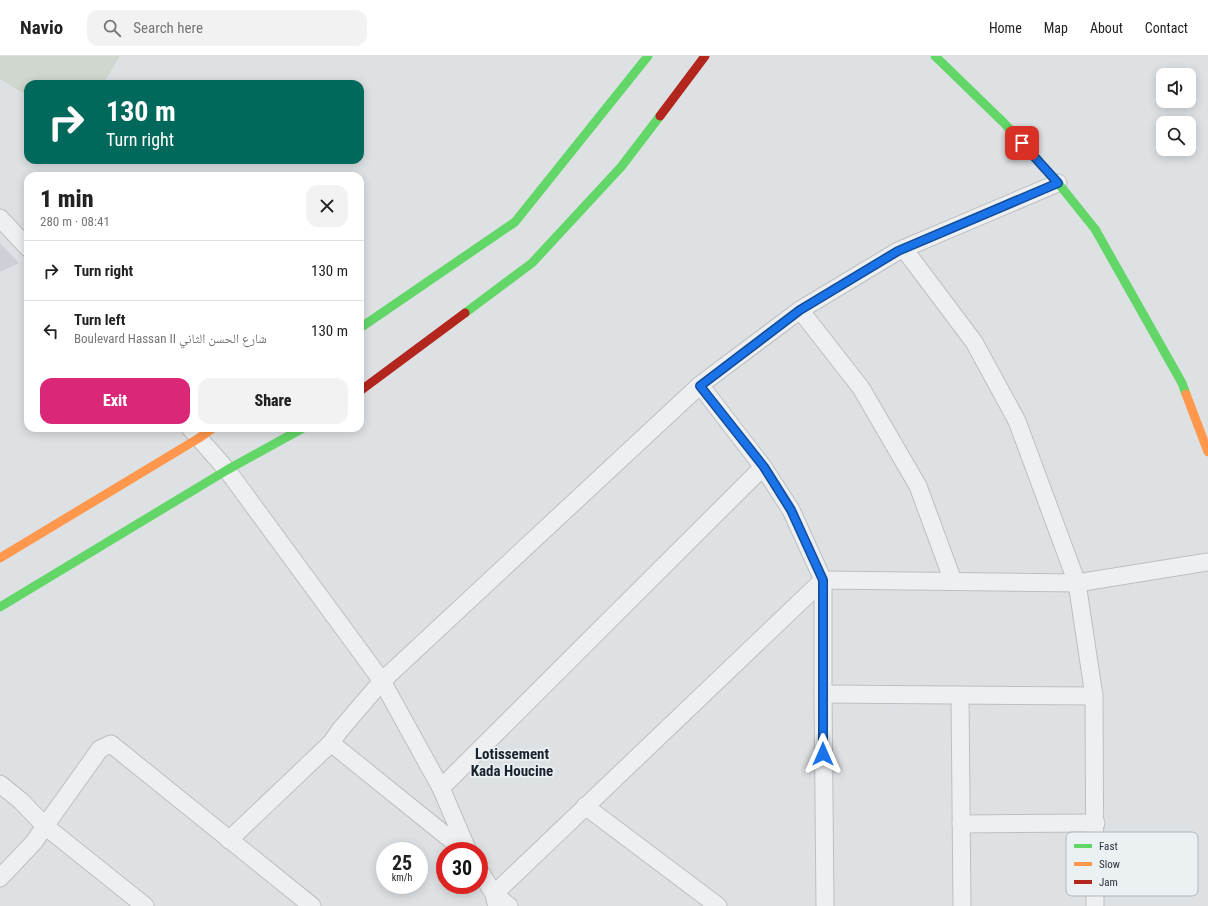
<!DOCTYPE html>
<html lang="en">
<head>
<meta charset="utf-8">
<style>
  body { margin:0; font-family:"Roboto Condensed","Noto Naskh Arabic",sans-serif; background:#f2f2f2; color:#222; height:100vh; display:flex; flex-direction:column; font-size:15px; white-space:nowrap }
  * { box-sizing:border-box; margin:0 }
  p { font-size:13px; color:#767676 }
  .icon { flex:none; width:22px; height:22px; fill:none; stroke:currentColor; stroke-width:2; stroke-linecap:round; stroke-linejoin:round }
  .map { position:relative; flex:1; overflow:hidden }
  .side { position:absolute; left:24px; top:116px; width:340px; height:260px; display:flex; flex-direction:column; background:#fff; border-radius:12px; box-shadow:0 2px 10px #0003 }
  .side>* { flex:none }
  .guide { position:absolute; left:24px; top:24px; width:340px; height:84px; border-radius:12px; box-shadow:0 2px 10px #0003; background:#00695c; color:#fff; overflow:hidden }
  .buttons { position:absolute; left:1156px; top:12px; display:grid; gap:8px }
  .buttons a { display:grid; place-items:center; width:40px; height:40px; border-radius:8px; background:#fff; box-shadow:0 2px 10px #0003; font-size:20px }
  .speed { position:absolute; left:376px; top:786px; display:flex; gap:8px; font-size:20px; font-weight:700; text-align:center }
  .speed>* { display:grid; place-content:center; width:52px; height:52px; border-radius:50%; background:#fff; box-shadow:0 2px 10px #0003; line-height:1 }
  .speed small { font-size:10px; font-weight:400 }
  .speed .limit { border:6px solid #d22; background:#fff; color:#111 }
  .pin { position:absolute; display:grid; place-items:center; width:34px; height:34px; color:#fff; margin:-17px; border-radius:8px; box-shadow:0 2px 6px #0006 }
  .me { position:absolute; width:44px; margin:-22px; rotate:0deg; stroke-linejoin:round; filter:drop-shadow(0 0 3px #0008) }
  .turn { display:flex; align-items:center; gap:14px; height:84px; padding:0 16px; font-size:18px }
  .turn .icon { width:52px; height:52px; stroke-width:2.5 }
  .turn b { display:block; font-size:28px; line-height:34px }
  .round { display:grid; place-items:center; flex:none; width:42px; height:42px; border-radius:12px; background:#f2f2f2 }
  .headline { display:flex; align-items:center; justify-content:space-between; height:68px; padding:0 16px }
  h1 { font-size:24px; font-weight:800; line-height:30px }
  .action { display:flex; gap:8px; margin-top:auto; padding:8px 16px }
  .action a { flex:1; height:46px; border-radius:12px; background:#db2777; color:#fff; font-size:16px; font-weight:800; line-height:46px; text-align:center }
  .action a+a { background:#f2f2f2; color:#222 }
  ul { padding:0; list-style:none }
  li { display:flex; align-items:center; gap:12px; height:60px; padding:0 16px; border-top:1px solid #e0e0e0 }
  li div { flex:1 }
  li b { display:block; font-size:15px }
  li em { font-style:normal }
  header { display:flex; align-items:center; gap:24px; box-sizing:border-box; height:56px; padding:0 20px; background:#fff; border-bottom:1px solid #e0e0e0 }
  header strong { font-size:19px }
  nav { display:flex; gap:22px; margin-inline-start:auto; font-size:14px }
  .search { width:280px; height:36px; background:#f2f2f2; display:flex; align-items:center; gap:10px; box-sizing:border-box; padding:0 14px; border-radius:12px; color:#767676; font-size:15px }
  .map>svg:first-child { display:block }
  .built { fill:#cdd1d7 }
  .green { fill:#d0d7cf }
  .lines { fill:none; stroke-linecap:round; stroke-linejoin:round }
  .street-casing { stroke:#bcbfc2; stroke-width:19 }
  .street { stroke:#eeeff0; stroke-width:17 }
  .fast { stroke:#63d668; stroke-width:9 }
  .slow { stroke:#ff974d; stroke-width:9 }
  .jam { stroke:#b3261e; stroke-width:9 }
  .route-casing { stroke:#114b97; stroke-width:10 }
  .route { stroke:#1a73e8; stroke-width:7 }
  .labels { text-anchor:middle; stroke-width:3.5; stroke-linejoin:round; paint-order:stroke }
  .neighbourhood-label { font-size:15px; font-weight:bold; fill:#19222c; stroke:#ebf0f3 }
  .key { fill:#ebf0f3; stroke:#b0b7bc; stroke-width:1 }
  .key-label { font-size:11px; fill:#27313b }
</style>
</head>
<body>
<header>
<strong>Navio</strong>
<div class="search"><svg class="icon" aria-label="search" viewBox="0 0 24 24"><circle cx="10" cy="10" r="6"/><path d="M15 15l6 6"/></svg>Search here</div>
<nav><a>Home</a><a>Map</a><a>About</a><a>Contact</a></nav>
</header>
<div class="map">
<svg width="1208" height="850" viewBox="0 0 1208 850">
  <rect width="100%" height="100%" fill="#dee1e4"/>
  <polygon class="built" points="0,187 19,207 0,216"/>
  <polygon class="green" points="0,0 120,0 103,28 28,28 28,40 0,23"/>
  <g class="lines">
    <defs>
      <g id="street">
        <polyline points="0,162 28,192"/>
        <polyline points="904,193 974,286 1017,365 1077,527 1094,640 1095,850"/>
        <polyline points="800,254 861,332 918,430 953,525"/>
        <polyline points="700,329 763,411 791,454 823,524 823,638 825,850"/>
        <polyline points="190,372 227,414 382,625 441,732 468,795"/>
        <polyline points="823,638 1094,640"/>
        <polyline points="960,639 962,850"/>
        <polyline points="0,728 21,745 45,770 34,786 0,822"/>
        <polyline points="441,732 763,411"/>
        <polyline points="585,750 718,850"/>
        <polyline points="961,768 1096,767"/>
        <polyline points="229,784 331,687"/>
        <polyline points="465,795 331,687 340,674 382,625 700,329 800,254 898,195 1058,127"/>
        <polyline points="479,814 494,838 496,847"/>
        <polyline points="145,850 45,770 100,693 111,688 312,850"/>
        <polyline points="509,850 494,838 823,524 1077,527 1208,506"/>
      </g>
    </defs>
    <use href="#street" class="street-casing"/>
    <use href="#street" class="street"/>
    <g class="fast">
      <polyline points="935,0 1004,67 1058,127 1095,173 1182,327 1186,338"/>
      <polyline points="465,257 532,207 621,111 660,60"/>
      <polyline points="360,272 515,166 648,0"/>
      <polyline points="0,551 227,414 303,372"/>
    </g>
    <g class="slow">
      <polyline points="1186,338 1208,396"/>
      <polyline points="0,502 199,382 213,372"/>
    </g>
    <g class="jam">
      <polyline points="660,60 705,0"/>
      <polyline points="360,335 465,257"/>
    </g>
  </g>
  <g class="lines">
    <defs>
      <polyline id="route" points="823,698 823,524 791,454 764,411 700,330 800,254 898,195 1058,127 1022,87"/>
    </defs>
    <use href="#route" class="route-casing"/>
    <use href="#route" class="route"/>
  </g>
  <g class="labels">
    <g class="neighbourhood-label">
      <text x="512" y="703">Lotissement<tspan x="512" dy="17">Kada Houcine</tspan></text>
    </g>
  </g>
  <rect x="1066" y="776" width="132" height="64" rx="6" class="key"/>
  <rect x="1074" y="788" width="18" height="4" fill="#63d668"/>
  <rect x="1074" y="806" width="18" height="4" fill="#ff974d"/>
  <rect x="1074" y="824" width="18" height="4" fill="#b3261e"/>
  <g class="key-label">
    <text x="1099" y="794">Fast</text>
    <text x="1099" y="812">Slow</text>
    <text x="1099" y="830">Jam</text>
  </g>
</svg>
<div class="buttons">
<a><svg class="icon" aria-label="sound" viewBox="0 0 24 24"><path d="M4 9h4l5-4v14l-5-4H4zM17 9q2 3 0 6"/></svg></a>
<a><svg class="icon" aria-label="search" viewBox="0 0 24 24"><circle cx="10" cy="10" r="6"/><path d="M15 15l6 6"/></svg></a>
</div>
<div class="speed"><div>25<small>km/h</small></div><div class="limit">30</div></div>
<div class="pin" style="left:1022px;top:87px;background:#d93025"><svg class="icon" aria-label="arrive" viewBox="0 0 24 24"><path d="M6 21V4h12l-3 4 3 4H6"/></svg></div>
<svg class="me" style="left:823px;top:698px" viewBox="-20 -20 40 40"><path d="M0-17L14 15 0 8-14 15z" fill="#1a73e8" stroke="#fff" stroke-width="4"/></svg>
<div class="guide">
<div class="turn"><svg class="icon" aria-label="right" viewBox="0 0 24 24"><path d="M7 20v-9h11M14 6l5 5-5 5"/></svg><div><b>130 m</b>Turn right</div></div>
</div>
<section class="side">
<div class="headline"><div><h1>1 min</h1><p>280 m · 08:41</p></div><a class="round"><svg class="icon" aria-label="close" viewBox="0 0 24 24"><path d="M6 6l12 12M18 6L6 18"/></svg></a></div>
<ul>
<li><svg class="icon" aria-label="right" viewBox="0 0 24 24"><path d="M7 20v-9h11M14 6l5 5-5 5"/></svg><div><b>Turn right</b></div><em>130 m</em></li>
<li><svg class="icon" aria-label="left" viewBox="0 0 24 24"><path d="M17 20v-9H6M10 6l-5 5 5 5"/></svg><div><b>Turn left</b><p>Boulevard Hassan II شارع الحسن الثاني</p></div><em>130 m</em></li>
</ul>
<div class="action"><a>Exit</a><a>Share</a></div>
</section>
</div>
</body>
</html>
